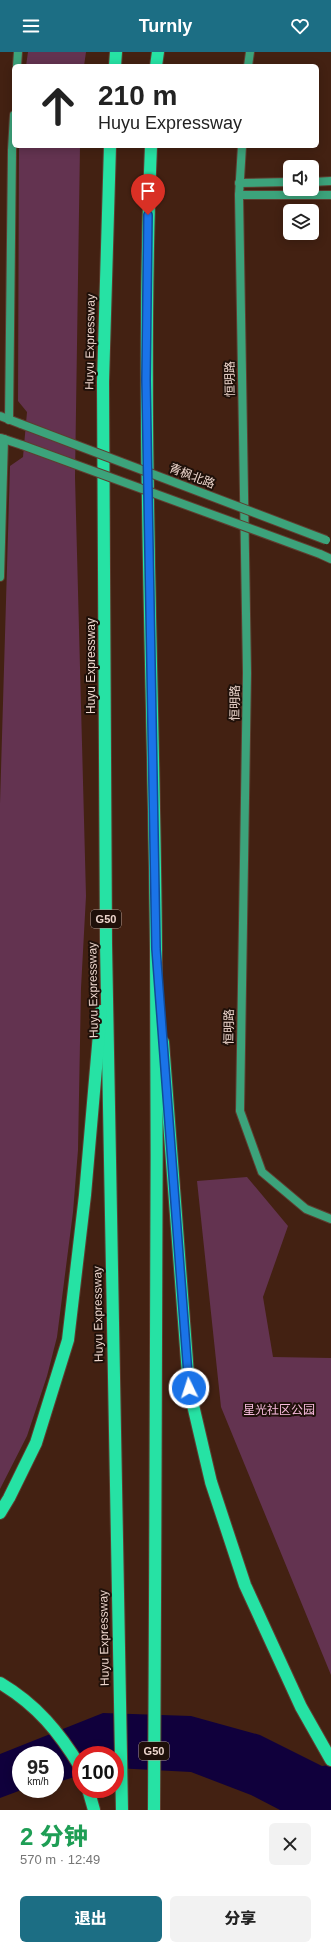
<!DOCTYPE html>
<html lang="zh">
<head>
<meta charset="utf-8">
<style>
  body { margin:0; font-family:Helvetica,"Noto Sans SC",sans-serif; background:#f2f2f2; color:#222; height:100vh; display:flex; flex-direction:column; font-size:15px; white-space:nowrap }
  * { box-sizing:border-box; margin:0 }
  p { font-size:13px; color:#767676 }
  .icon { flex:none; width:22px; height:22px; fill:none; stroke:currentColor; stroke-width:2; stroke-linecap:round; stroke-linejoin:round }
  .map { position:relative; height:1758px; overflow:hidden }
  .panel { display:flex; flex-direction:column; background:#fff; flex:1 }
  .panel>* { flex:none }
  .guide { position:absolute; left:12px; top:12px; width:307px; height:84px; border-radius:6px; box-shadow:0 2px 10px #0003; background:#fff; color:#222; overflow:hidden }
  .buttons { position:absolute; left:283px; top:108px; display:grid; gap:8px }
  .buttons a { display:grid; place-items:center; width:36px; height:36px; border-radius:6px; background:#fff; box-shadow:0 2px 10px #0003; font-size:20px }
  .speed { position:absolute; left:12px; top:1694px; display:flex; gap:8px; font-size:20px; font-weight:700; text-align:center }
  .speed>* { display:grid; place-content:center; width:52px; height:52px; border-radius:50%; background:#fff; box-shadow:0 2px 10px #0003; line-height:1 }
  .speed small { font-size:10px; font-weight:400 }
  .speed .limit { border:6px solid #d22; background:#fff; color:#111 }
  .pin { position:absolute; display:grid; place-items:center; width:34px; height:34px; color:#fff; margin:-41px -17px; border-radius:50% 50% 50% 0; rotate:-45deg; box-shadow:0 0 4px #0007 }
  .pin .icon { rotate:45deg }
  .me { position:absolute; width:44px; margin:-22px; rotate:356deg; stroke-linejoin:round; filter:drop-shadow(0 0 3px #0008) }
  .turn { display:flex; align-items:center; gap:14px; height:84px; padding:0 20px; font-size:18px }
  .turn .icon { width:52px; height:52px; stroke-width:2.5 }
  .turn b { display:block; font-size:28px; line-height:34px }
  .round { display:grid; place-items:center; flex:none; width:42px; height:42px; border-radius:6px; background:#f2f2f2 }
  .headline { display:flex; align-items:center; justify-content:space-between; height:68px; padding:0 20px }
  h1 { font-size:24px; font-weight:800; line-height:30px; color:#1e9e55 }
  .button { display:flex; gap:8px; margin-top:auto; padding:8px 20px }
  .button a { flex:1; height:46px; border-radius:6px; background:#1c6e84; color:#fff; font-size:16px; font-weight:800; line-height:46px; text-align:center }
  .button a+a { background:#f2f2f2; color:#222 }
  header { display:flex; justify-content:space-between; align-items:center; height:52px; padding:0 20px; background:#1c6e84; color:#fff; font-size:18px; font-weight:800 }
  .map>svg:first-child { display:block }
  .green { fill:#633350 }
  .water { fill:#10003c }
  .lines { fill:none; stroke-linecap:round; stroke-linejoin:round }
  .secondary-casing { stroke:#5e3e30; stroke-width:10 }
  .highway-casing { stroke:#5e3e30; stroke-width:14 }
  .secondary { stroke:#3ca37b; stroke-width:8 }
  .highway { stroke:#26e2a4; stroke-width:12 }
  .secondary-bridge-casing { stroke:#5e3e30; stroke-width:10; stroke-linecap:butt }
  .secondary-bridge { stroke:#3ca37b; stroke-width:8 }
  .route-casing { stroke:#114b97; stroke-width:10 }
  .route { stroke:#1a73e8; stroke-width:7 }
  .labels { text-anchor:middle; stroke-width:4; stroke-linejoin:round; paint-order:stroke }
  .shield { fill:#1f1009; stroke:#af9b92; stroke-width:1 }
  .shield-label { font-size:11px; font-weight:bold; fill:#edd6cd }
  .street-label { font-size:12px; fill:#edd6cd; stroke:#1f1009 }
  .park-label { font-size:12px; fill:#f8bcde; stroke:#1f1009 }
</style>
</head>
<body>
<header><svg class="icon" aria-label="menu" viewBox="0 0 24 24"><path d="M4 6h16M4 12h16M4 18h16"/></svg>Turnly<svg class="icon" aria-label="heart" viewBox="0 0 24 24"><path d="M12 20l-8-8c-3-5 5-10 8-4 3-6 11-1 8 4z"/></svg></header>
<div class="map">
<svg width="331" height="1758" viewBox="0 0 331 1758">
  <rect width="100%" height="100%" fill="#432112"/>
  <g class="green">
    <polygon points="28,0 86,0 84,14 26,14"/>
    <polygon points="19,94 80,94 75,425 86,844 81,936 78,1098 73,1160 57,1285 47,1324 27,1384 0,1437 0,752 10,414 23,405 27,360 18,349"/>
    <polygon points="247,1125 288,1174 263,1245 273,1305 331,1306 331,1623 221,1355 197,1129"/>
  </g>
  <polygon class="water" points="103,1661 191,1664 260,1683 322,1714 331,1713 331,1758 280,1758 251,1743 191,1720 115,1716 115,1703 81,1703 81,1723 55,1731 55,1703 21,1703 21,1737 24,1737 0,1746 0,1702"/>
  <g class="lines">
    <defs>
      <g id="secondary">
        <polyline points="17,14 18,0"/>
        <polyline points="248,14 250,0"/>
        <polyline points="242,94 239,143 247,621 240,1059 262,1120 306,1157 331,1167"/>
        <polyline points="312,130 331,129"/>
        <polyline points="239,131 290,130"/>
        <polyline points="239,143 331,143"/>
        <polyline points="0,364 21,372"/>
        <polyline points="9,368 12,98 14,63"/>
        <polyline points="1,386 22,393"/>
        <polyline points="320,502 331,507"/>
        <polyline points="0,525 4,387"/>
      </g>
      <g id="highway">
        <polyline points="115,14 116,0"/>
        <polyline points="156,14 158,0"/>
        <polyline points="110,94 103,330 106,892 122,1758"/>
        <path d="M 151,94 C 140,361 154,629 156,897 C 158,1184 155,1471 154,1758"/>
        <polyline points="163,990 189,1336 211,1430 245,1533 301,1655 331,1708"/>
        <polyline points="0,1461 9,1446 36,1391 68,1288 85,1143 101,959"/>
        <path d="M 0,1631 C 37,1653 59,1680 81,1716"/>
        <polyline points="88,1737 94,1758"/>
      </g>
    </defs>
    <use href="#secondary" class="secondary-casing"/>
    <use href="#highway" class="highway-casing"/>
    <use href="#secondary" class="secondary"/>
    <use href="#highway" class="highway"/>
    <defs>
      <g id="secondary-bridge">
        <polyline points="21,372 326,488"/>
        <polyline points="22,393 320,502"/>
      </g>
    </defs>
    <use href="#secondary-bridge" class="secondary-bridge-casing"/>
    <use href="#secondary-bridge" class="secondary-bridge"/>
  </g>
  <g class="lines">
    <defs>
      <polyline id="route" points="148,163 146,328 156,897 189,1336"/>
    </defs>
    <use href="#route" class="route-casing"/>
    <use href="#route" class="route"/>
  </g>
  <g class="labels">
    <g class="shield">
      <rect x="91" y="858" width="30" height="18" rx="3"/>
      <rect x="139" y="1690" width="30" height="18" rx="3"/>
    </g>
    <g class="shield-label">
      <text x="106" y="871">G50</text>
      <text x="154" y="1703">G50</text>
    </g>
    <g class="street-label">
      <text transform="translate(90 290) rotate(-89)" y="4">Huyu Expressway</text>
      <text transform="translate(230 327) rotate(-91)" y="4">恒明路</text>
      <text transform="translate(192 424) rotate(21)" y="4">青枫北路</text>
      <text transform="translate(91 614) rotate(-90)" y="4">Huyu Expressway</text>
      <text transform="translate(235 651) rotate(-89)" y="4">恒明路</text>
      <text transform="translate(93 938) rotate(-91)" y="4">Huyu Expressway</text>
      <text transform="translate(229 975) rotate(-89)" y="4">恒明路</text>
      <text transform="translate(98 1262) rotate(-91)" y="4">Huyu Expressway</text>
      <text transform="translate(104 1586) rotate(-91)" y="4">Huyu Expressway</text>
    </g>
    <g class="park-label">
      <text x="279" y="1362">星光社区公园</text>
    </g>
  </g>
</svg>
<div class="buttons">
<a><svg class="icon" aria-label="sound" viewBox="0 0 24 24"><path d="M4 9h4l5-4v14l-5-4H4zM17 9q2 3 0 6"/></svg></a>
<a><svg class="icon" aria-label="layers" viewBox="0 0 24 24"><path d="M12 4l9 5-9 5-9-5zM3 14l9 5 9-5"/></svg></a>
</div>
<div class="speed"><div>95<small>km/h</small></div><div class="limit">100</div></div>
<div class="pin" style="left:148px;top:163px;background:#d93025"><svg class="icon" aria-label="arrive" viewBox="0 0 24 24"><path d="M6 21V4h12l-3 4 3 4H6"/></svg></div>
<svg class="me" style="left:189px;top:1336px" viewBox="-20 -20 40 40"><circle r="17" fill="#1a73e8" stroke="#fff" stroke-width="3"/><path d="M0-11L8 9 0 5-8 9z" fill="#fff"/></svg>
<div class="guide">
<div class="turn"><svg class="icon" aria-label="ahead" viewBox="0 0 24 24"><path d="M12 20V5M6 11l6-6 6 6"/></svg><div><b>210 m</b>Huyu Expressway</div></div>
</div>
</div>
<section class="panel">
<div class="headline"><div><h1>2 分钟</h1><p>570 m · 12:49</p></div><a class="round"><svg class="icon" aria-label="close" viewBox="0 0 24 24"><path d="M6 6l12 12M18 6L6 18"/></svg></a></div>
<div class="button"><a>退出</a><a>分享</a></div>
</section>
</body>
</html>
